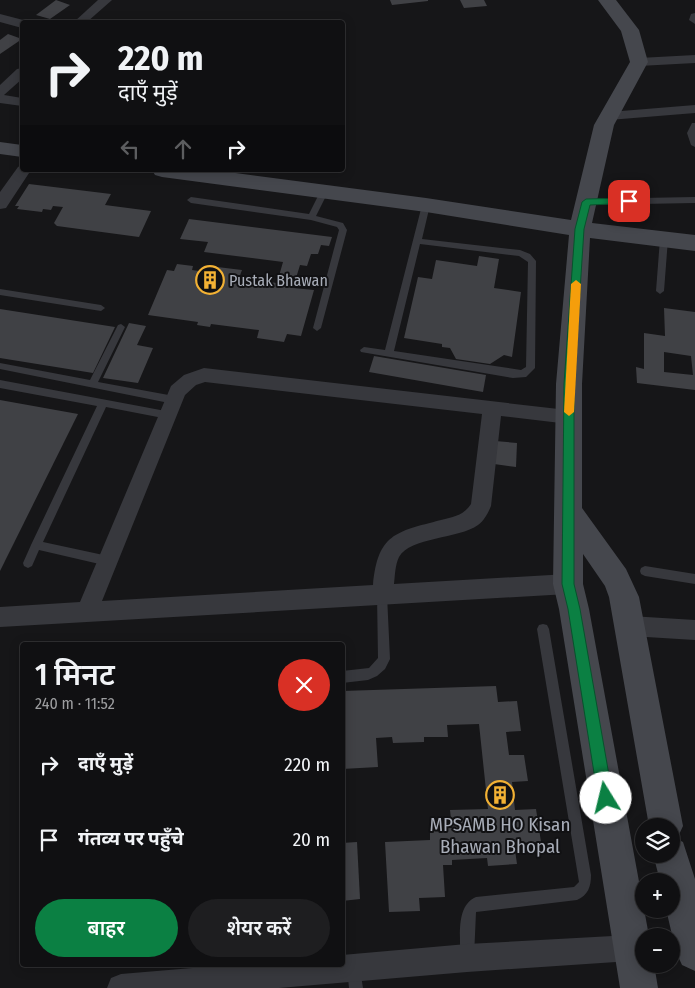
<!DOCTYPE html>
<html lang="hi">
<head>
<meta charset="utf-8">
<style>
  body { margin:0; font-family:"Fira Sans Condensed","Noto Sans Devanagari",sans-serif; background:#1e1e20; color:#f1f3f6; height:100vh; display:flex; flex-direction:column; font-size:19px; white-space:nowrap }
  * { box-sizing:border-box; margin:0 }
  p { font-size:16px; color:#9c9d9f }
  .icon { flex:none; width:28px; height:28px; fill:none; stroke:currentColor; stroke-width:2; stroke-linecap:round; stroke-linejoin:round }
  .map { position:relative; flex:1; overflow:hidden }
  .side { position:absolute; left:20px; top:642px; width:325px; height:325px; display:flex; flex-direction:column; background:#101012; border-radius:5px; box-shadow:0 2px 12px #0003,0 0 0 1px #303032 }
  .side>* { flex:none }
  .guide { position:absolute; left:20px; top:20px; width:325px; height:152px; border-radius:5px; box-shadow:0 2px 12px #0003,0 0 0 1px #303032; background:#101012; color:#f1f3f6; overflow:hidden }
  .tools { position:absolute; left:635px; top:818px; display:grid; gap:10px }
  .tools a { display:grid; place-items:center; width:45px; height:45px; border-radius:50%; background:#101012; box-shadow:0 2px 12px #0003,0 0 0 1px #303032; font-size:25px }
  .pin { position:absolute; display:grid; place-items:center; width:42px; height:42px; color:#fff; margin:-21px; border-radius:10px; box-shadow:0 2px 8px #0006 }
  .me { position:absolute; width:55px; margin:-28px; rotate:351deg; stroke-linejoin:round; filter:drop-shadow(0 0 4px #0008) }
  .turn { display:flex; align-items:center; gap:18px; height:105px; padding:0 15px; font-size:22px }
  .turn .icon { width:65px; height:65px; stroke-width:2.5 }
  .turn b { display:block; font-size:35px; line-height:42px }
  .lanes { display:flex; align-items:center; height:48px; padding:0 15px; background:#0003; justify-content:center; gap:25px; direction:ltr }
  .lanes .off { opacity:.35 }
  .round { display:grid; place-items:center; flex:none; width:52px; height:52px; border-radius:26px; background:#1e1e20 }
  .headline { display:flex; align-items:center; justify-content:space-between; height:85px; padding:0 15px }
  h1 { font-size:30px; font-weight:600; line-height:38px }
  .action { display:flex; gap:10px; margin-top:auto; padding:10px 15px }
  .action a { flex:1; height:58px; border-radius:30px; background:#0b8043; color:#fff; font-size:20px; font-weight:600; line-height:58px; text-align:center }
  .action a+a { background:#1e1e20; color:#f1f3f6 }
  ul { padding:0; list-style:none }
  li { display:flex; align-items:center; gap:15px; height:75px; padding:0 15px }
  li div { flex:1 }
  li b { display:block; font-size:19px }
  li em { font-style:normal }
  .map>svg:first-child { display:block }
  .building { fill:#404145; fill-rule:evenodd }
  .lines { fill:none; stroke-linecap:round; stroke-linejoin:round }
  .lane { fill:#37383d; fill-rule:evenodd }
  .street { fill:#37383d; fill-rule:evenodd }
  .secondary { fill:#45474d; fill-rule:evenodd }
  .route { fill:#0b8043; stroke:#07532c }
  .slow { fill:#f59e0b }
  .labels { text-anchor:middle; stroke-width:4; stroke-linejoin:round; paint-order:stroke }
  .poi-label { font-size:16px; fill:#a8adb8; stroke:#111113; text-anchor:start }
  .near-poi-label { font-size:19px; fill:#a8adb8; stroke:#111113 }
</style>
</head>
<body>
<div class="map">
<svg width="695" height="988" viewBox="0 0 695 988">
  <rect width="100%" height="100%" fill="#161618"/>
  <g class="building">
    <polygon points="56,0 70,5 50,19 36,15"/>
    <polygon points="390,0 428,0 428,1 392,5"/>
    <polygon points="460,0 484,0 487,6 464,8"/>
    <polygon points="8,34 22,39 0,54 0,40"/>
    <polygon points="29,184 111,194 105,205 151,211 139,237 57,226 54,223 63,207 53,206 51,210 43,209 42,212 17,209 19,206 15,206"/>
    <polygon points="189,219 332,237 329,246 321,245 318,254 311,254 307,266 300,265 293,288 314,290 301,336 287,334 284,342 257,338 259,330 211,324 210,327 197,325 198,322 148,315 167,270 174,271 177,264 193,266 192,270 206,272 209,266 242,270 239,278 277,283 283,262 204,252 208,242 180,239"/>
    <polygon points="479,256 499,259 494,288 521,292 512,357 504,355 490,364 456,359 450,348 442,347 442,344 404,338 418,277 432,279 436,260 477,266"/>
    <path d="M 664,308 L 695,312 L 695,390 L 637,383 L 636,367 L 644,369 L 644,333 L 665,336 ZM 664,352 L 691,356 L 693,375 L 664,372 Z"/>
    <polygon points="0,309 115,327 93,373 0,358"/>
    <polygon points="129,323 146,326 137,345 153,348 138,383 103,378"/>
    <polygon points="374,356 486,375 483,392 369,372"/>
    <polygon points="0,400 78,414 0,571"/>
    <polygon points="495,441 517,443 516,467 494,464"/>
    <polygon points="496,686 498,702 517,701 521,731 506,732 509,755 524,755 528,781 512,782 515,810 536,809 541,842 514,843 517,864 488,866 487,858 452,860 452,865 443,865 445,897 419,898 420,911 389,912 385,842 430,840 430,829 452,828 450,810 488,809 479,724 447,725 448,737 424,737 424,742 393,743 392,737 376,738 378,767 342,769 342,691"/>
    <polygon points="357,842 360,899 342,901 342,843"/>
  </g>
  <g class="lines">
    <g class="lane">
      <polygon points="692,123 695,123 695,147 691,145 687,133"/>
      <polygon points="324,189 328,192 316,216 343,223 347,230 321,328 317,331 313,328 339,230 337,227 311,220 191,203 187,200 191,197 309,214 320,192"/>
      <polygon points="695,197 695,203 586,205 582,202 586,199"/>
      <path d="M 426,202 L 430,205 L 422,239 L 520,250 L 530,254 L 536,261 L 535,368 L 526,377 L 513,378 L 361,352 L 360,350 L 364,347 L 385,350 L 422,205 ZM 420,244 L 519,256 L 528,262 L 526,367 L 521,370 L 394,351 Z"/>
      <polygon points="664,236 668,239 664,291 660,294 656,291 660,239"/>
      <polygon points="0,289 101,305 105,308 101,311 0,295"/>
      <polygon points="121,324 125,327 98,382 174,396 179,400 177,403 174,404 0,369 0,363 90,380 118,325"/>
      <polygon points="0,380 171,412 173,415 171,418 168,419 106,407 43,542 108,556 112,558 113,561 112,564 108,566 39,550 32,566 28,568 24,566 23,563 31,545 97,406 0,388"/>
      <polygon points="645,566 695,574 695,584 645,576 641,574 640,571 641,568"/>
      <polygon points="382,590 386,591 387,595 390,659 385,669 377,676 368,680 342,683 342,671 369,668 378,658 377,595 378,591"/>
      <path d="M 543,624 L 547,625 L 549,629 L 591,875 C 591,887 588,895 577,900 L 476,912 L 474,957 L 472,962 L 467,964 L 462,962 L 460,957 C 461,938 455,906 476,897 L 574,887 L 579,882 L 537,629 L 539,625 Z"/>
      <polygon points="354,961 359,963 363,988 349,988 347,968 349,963"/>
    </g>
    <g class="street">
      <polygon points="98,0 112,0 87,22 74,22"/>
      <polygon points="695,13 695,24 689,20 691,14"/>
      <polygon points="0,14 27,21 27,22 22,22 22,28 0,22"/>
      <polygon points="695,55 695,63 639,66 632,62 639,58"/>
      <polygon points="22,68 22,79 4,95 22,98 22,106 0,103 0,85 17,69"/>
      <polygon points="695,105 695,113 609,120 604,119 602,116 604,113 609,112"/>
      <polygon points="22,165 22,170 31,170 6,208 0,209 0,192 18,167"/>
      <path d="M 204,368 L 576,411 L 578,416 L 576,421 L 569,424 L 501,416 L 491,506 C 488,513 484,521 478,525 C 459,539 410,537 399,557 C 395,565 395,576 394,584 L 568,574 L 576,577 L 579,584 L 576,591 L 568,594 L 0,627 L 0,607 L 80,602 L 171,386 L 184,375 ZM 205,382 L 482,414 L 471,504 C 464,515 454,517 441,520 C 395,532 378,534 373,585 L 102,601 L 185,395 L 196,385 Z"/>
      <polygon points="630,616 695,620 695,640 630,636 622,633 619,626 622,619"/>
      <polygon points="631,935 641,938 644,946 641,958 631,961 467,972 279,988 107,988 111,978 121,974 228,965 342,965 342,955 467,944"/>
    </g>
    <g class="secondary">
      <polygon points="598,0 616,0 639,30 648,62 614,125 592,223 695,235 695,251 590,238 582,384 582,508 626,569 639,597 683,826 677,839 683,842 695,879 695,971 682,965 676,952 666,909 671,909 671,881 660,881 653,854 671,854 671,826 649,826 609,597 605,586 583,554 583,584 589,609 649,936 644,936 644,964 654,964 658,988 620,988 559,609 553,584 556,384 569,235 426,212 162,177 155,175 152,170 213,170 426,198 571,220 594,125 630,62 621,31"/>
      <polygon points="0,142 22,145 22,157 0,154"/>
    </g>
  </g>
  <polygon class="route" points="629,198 633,201 632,203 590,205 584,229 574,384 574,584 580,609 613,798 610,802 606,805 601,802 598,798 568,609 562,584 564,384 575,229 582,202 586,199"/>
  <polygon class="slow" points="576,280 581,284 574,412 569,416 564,412 571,284"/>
  <defs>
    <symbol id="building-ring" viewBox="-11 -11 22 22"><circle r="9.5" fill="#111113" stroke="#f2b134" stroke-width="1.5"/><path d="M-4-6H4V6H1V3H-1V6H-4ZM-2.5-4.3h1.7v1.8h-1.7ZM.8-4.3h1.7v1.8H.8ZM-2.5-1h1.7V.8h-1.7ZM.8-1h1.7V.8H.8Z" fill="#f2b134"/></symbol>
  </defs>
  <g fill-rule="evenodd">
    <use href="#building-ring" x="194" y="264" width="32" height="32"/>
    <use href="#building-ring" x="484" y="779" width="32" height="32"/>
  </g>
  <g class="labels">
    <g class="poi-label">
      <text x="229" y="286">Pustak Bhawan</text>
    </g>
    <g class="near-poi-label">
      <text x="500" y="831">MPSAMB HO Kisan<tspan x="500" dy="22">Bhawan Bhopal</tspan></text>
    </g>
  </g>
</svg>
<div class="tools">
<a><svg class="icon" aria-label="layers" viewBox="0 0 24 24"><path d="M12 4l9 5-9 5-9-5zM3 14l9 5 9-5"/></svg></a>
<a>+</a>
<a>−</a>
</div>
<div class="pin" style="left:629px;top:201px;background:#d93025"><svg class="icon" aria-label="arrive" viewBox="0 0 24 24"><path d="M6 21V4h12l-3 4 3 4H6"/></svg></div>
<svg class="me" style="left:606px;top:798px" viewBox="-20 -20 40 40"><circle r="19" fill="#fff"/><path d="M0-13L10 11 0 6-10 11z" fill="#0b8043"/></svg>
<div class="guide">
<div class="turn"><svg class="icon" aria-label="right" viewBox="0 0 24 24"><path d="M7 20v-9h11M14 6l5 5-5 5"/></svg><div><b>220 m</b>दाएँ मुड़ें</div></div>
<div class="lanes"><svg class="icon off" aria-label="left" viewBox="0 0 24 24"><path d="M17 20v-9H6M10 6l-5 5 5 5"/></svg><svg class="icon off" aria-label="ahead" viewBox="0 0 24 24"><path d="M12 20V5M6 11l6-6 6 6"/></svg><svg class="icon" aria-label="right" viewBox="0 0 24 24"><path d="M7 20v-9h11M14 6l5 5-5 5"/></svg></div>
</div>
<section class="side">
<div class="headline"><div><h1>1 मिनट</h1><p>240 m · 11:52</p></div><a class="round" style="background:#d93025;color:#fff"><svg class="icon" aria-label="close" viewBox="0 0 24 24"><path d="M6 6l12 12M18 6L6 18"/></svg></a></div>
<ul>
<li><svg class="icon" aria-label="right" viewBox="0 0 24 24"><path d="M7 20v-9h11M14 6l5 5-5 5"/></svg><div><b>दाएँ मुड़ें</b></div><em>220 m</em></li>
<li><svg class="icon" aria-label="arrive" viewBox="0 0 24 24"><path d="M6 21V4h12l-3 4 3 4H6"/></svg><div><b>गंतव्य पर पहुँचे</b></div><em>20 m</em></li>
</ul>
<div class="action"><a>बाहर</a><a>शेयर करें</a></div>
</section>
</div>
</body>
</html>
